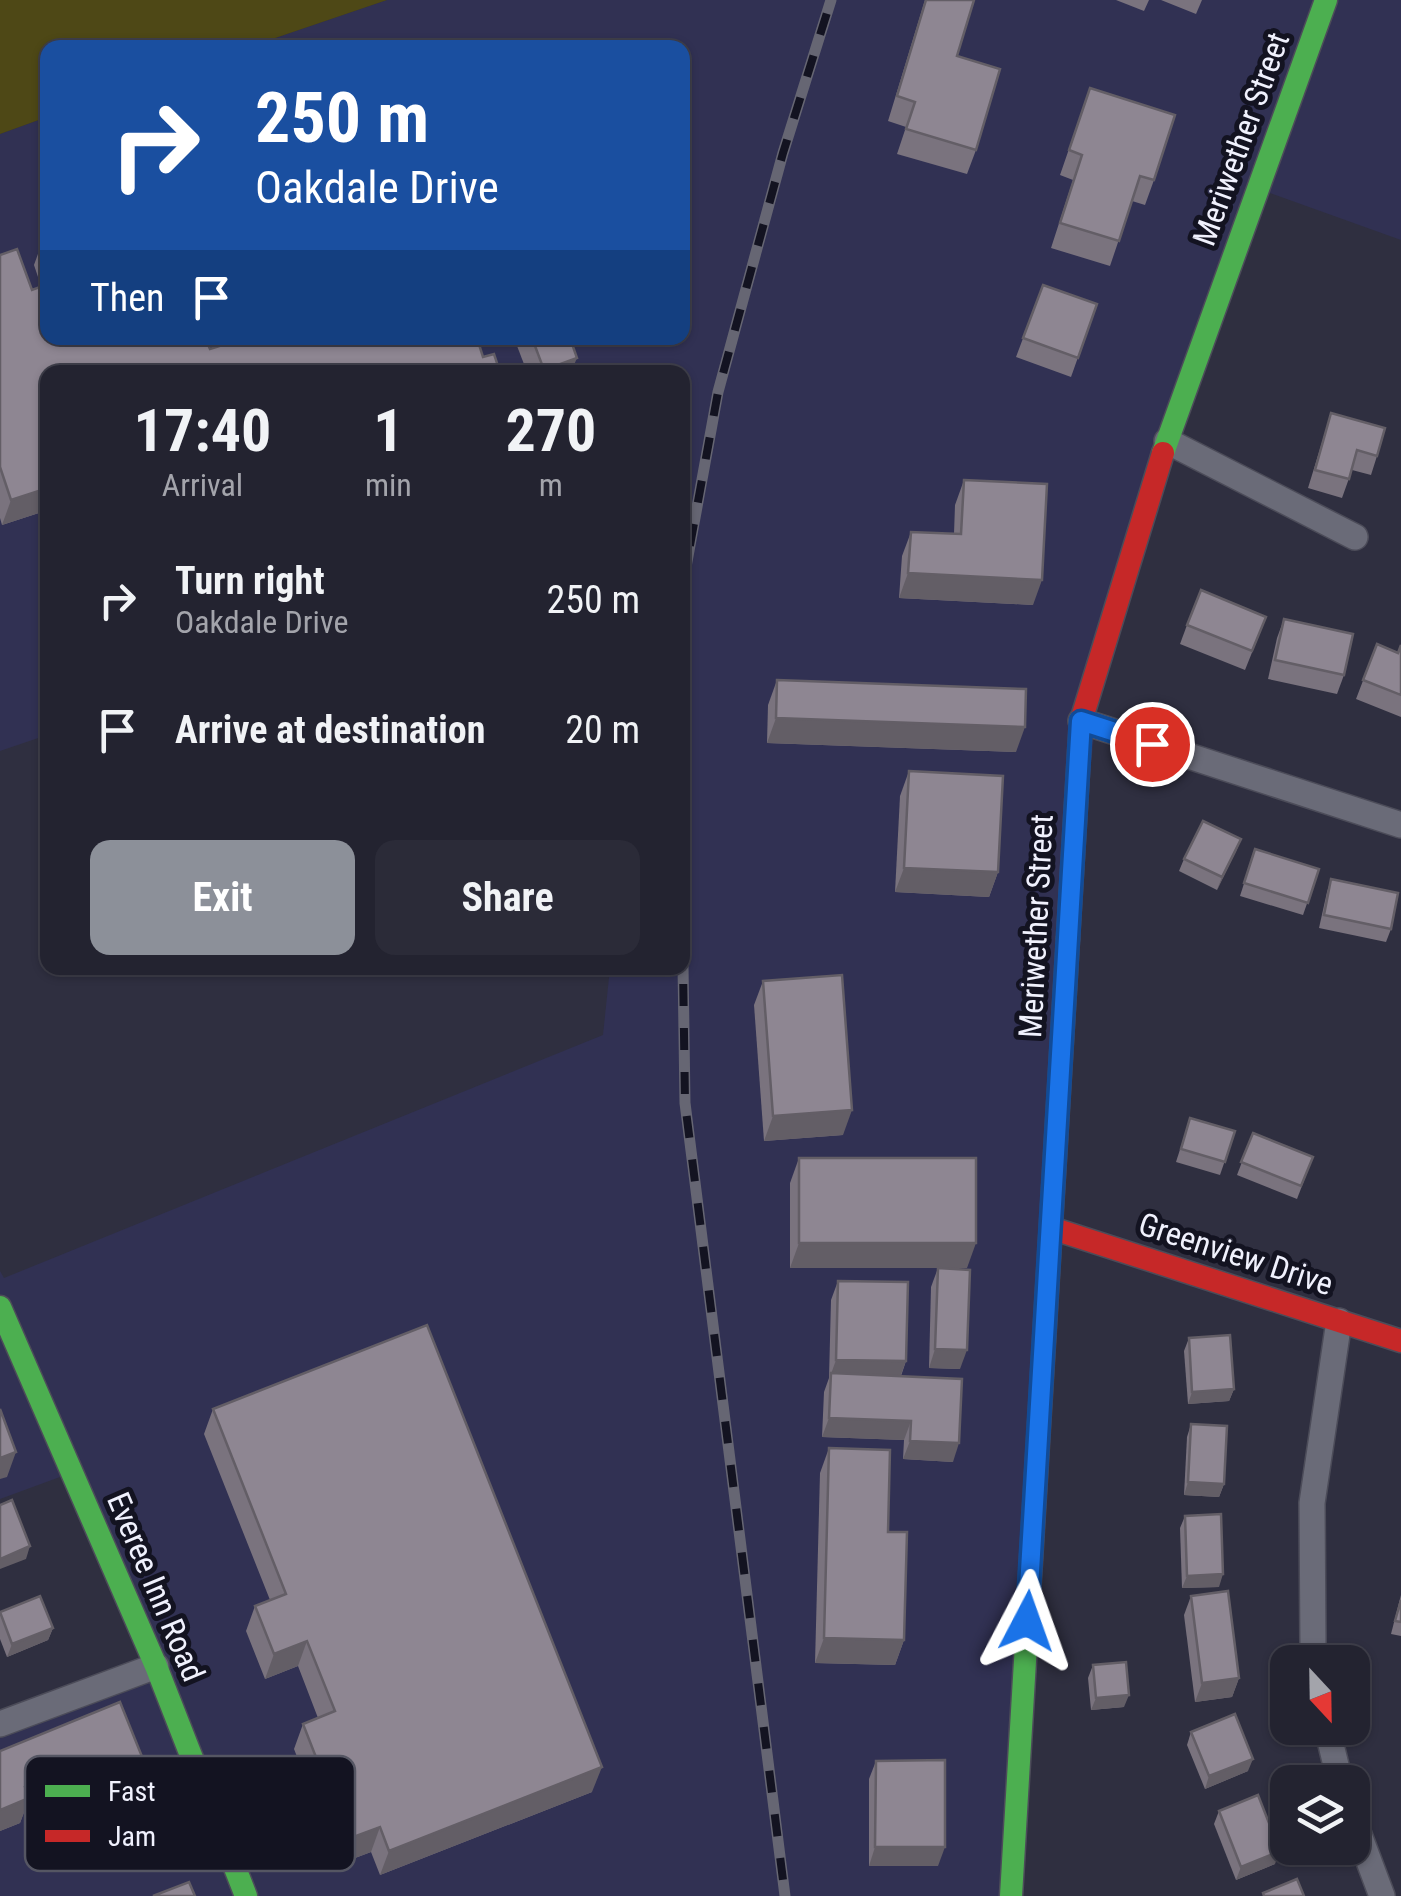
<!DOCTYPE html>
<html lang="en">
<head>
<meta charset="utf-8">
<style>
  body { margin:0; font-family:"Roboto Condensed",sans-serif; background:#2b2b38; color:#f1f3f6; height:100vh; display:flex; flex-direction:column; font-size:38px; white-space:nowrap }
  * { box-sizing:border-box; margin:0 }
  p { font-size:32px; color:#a3a4ab }
  .icon { flex:none; width:55px; height:55px; fill:none; stroke:currentColor; stroke-width:2; stroke-linecap:round; stroke-linejoin:round }
  .map { position:relative; flex:1; overflow:hidden }
  .side { position:absolute; left:40px; top:365px; width:650px; height:610px; display:flex; flex-direction:column; background:#232330; border-radius:20px; box-shadow:0 2px 8px #0004,0 0 0 2px #40404c }
  .side>* { flex:none }
  .banner { position:absolute; left:40px; top:40px; width:650px; height:305px; border-radius:20px; box-shadow:0 2px 8px #0004,0 0 0 2px #40404c; background:#1a4fa0; color:#fff; overflow:hidden }
  .needle { width:65px; rotate:158deg }
  .tools { position:absolute; left:1270px; top:1645px; display:grid; gap:20px }
  .tools a { display:grid; place-items:center; width:100px; height:100px; border-radius:20px; background:#232330; box-shadow:0 2px 8px #0004,0 0 0 2px #40404c; font-size:50px }
  .pin { position:absolute; display:grid; place-items:center; width:85px; height:85px; color:#fff; margin:-42px; border:5px solid #fff; border-radius:50%; box-shadow:0 2px 10px #0007 }
  .me { position:absolute; width:110px; margin:-55px; rotate:4deg; stroke-linejoin:round; filter:drop-shadow(0 0 8px #0008) }
  .turn { display:flex; align-items:center; gap:35px; height:210px; padding:0 50px; font-size:45px }
  .turn .icon { width:130px; height:130px; stroke-width:2.5 }
  .turn b { display:block; font-size:70px; line-height:85px }
  .then { display:flex; align-items:center; height:95px; padding:0 50px; background:#0003; gap:20px; font-size:38px }
  .eta { display:flex; justify-content:space-evenly; align-items:center; height:170px; text-align:center }
  .eta b { font-size:60px; font-weight:700; line-height:70px }
  .cta { display:flex; gap:20px; margin-top:auto; padding:20px 50px }
  .cta a { flex:1; height:115px; border-radius:20px; background:#8c9099; color:#fff; font-size:40px; font-weight:700; line-height:115px; text-align:center }
  .cta a+a { background:#2b2b38; color:#f1f3f6 }
  ul { padding:0; list-style:none }
  li { display:flex; align-items:center; gap:30px; height:130px; padding:0 50px }
  li div { flex:1 }
  li b { display:block; font-size:38px }
  li em { font-style:normal }
  .map>svg:first-child { display:block }
  .built { fill:#313153 }
  .green { fill:#4e4816 }
  .lines { fill:none; stroke-linecap:round; stroke-linejoin:round }
  .street-casing { stroke:#4c4c59; stroke-width:28 }
  .fast-casing { stroke:#4c4c59; stroke-width:25 }
  .jam-casing { stroke:#4c4c59; stroke-width:25 }
  .street { stroke:#6a6b78; stroke-width:25 }
  .fast { stroke:#4caf50; stroke-width:22 }
  .jam { stroke:#c62828; stroke-width:22 }
  .rail-casing { stroke:#666673; stroke-width:11 }
  .rail { stroke:#131321; stroke-width:8; stroke-dasharray:22; stroke-linecap:butt }
  .wall { fill:#7a737e }
  .shaded-wall { fill:#635e66 }
  .building { fill:#8e8692; stroke:#635e66; stroke-width:2.5 }
  .route-casing { stroke:#114b97; stroke-width:25 }
  .route { stroke:#1a73e8; stroke-width:18 }
  .labels { text-anchor:middle; stroke-width:10; stroke-linejoin:round; paint-order:stroke }
  .street-label { font-size:32px; fill:#f0f1fd; stroke:#131321 }
  .key { fill:#131321; stroke:#555663; stroke-width:2.5 }
  .key-label { font-size:28px; fill:#f0f1fd }
</style>
</head>
<body>
<div class="map">
<svg width="1401" height="1896" viewBox="0 0 1401 1896">
  <rect width="100%" height="100%" fill="#2f2f40"/>
  <polygon class="built" points="387,0 1401,0 1401,240 1253,187 1105,635 1065,1005 1020,1896 0,1896 0,1713 153,1652 79,1470 0,1499 0,1271 4,1278 603,1035 610,968 682,968 682,372 48,372 47,735 0,751 0,134 47,117 48,338 682,338 682,48 249,47"/>
  <polygon class="green" points="0,0 387,0 249,47 48,48 47,117 0,134"/>
  <g class="lines">
    <defs>
      <g id="street">
        <polyline points="1167,441 1355,537"/>
        <polyline points="1081,721 1401,825"/>
        <polyline points="1316,1662 1313,1646 1312,1503 1339,1321"/>
        <polyline points="0,1724 156,1666"/>
        <polyline points="1327,1728 1340,1782"/>
        <polyline points="1352,1816 1382,1896"/>
      </g>
      <g id="fast">
        <polyline points="1163,453 1326,0"/>
        <polyline points="0,1307 156,1666 246,1896"/>
        <polyline points="1011,1896 1068,939"/>
      </g>
      <g id="jam">
        <polyline points="1068,939 1081,721 1163,453"/>
        <polyline points="1051,1228 1401,1341"/>
      </g>
    </defs>
    <use href="#street" class="street-casing"/>
    <use href="#fast" class="fast-casing"/>
    <use href="#jam" class="jam-casing"/>
    <use href="#street" class="street"/>
    <use href="#fast" class="fast"/>
    <use href="#jam" class="jam"/>
    <defs>
      <g id="rail">
        <polyline points="682,589 718,392 783,153 831,0"/>
        <polyline points="682,896 685,1103 785,1896"/>
      </g>
    </defs>
    <use href="#rail" class="rail-casing"/>
    <use href="#rail" class="rail"/>
  </g>
  <g class="wall">
    <polygon points="925,0 974,0 957,56 976,150 967,174 897,154 906,127 888,121"/>
    <polygon points="1116,0 1149,0 1144,11"/>
    <polygon points="1161,0 1202,0 1196,14"/>
    <polygon points="1090,88 1154,180 1145,205 1132,201 1110,266 1051,248 1073,180 1060,175"/>
    <polygon points="48,239 48,338 210,349 479,345 483,357 48,372 48,510 2,525 0,518 0,255 32,290 41,286 34,265 43,240"/>
    <polygon points="1043,285 1097,304 1071,377 1016,357"/>
    <polygon points="514,338 570,338 571,372 527,372"/>
    <polygon points="1331,413 1377,456 1371,475 1352,470 1342,498 1308,488"/>
    <polygon points="964,480 1033,605 899,598 902,556 911,532 954,534 955,505"/>
    <polygon points="1284,619 1344,675 1337,694 1268,679 1277,638"/>
    <polygon points="1187,625 1259,635 1245,670 1180,644"/>
    <polygon points="1377,644 1398,653 1401,645 1401,717 1356,699"/>
    <polygon points="777,680 1016,752 767,743 768,705"/>
    <polygon points="909,771 998,872 989,897 895,892 900,796"/>
    <polygon points="1241,839 1217,890 1179,871 1184,859"/>
    <polygon points="1255,849 1319,869 1303,915 1240,896"/>
    <polygon points="1331,879 1391,929 1386,942 1319,928 1327,892"/>
    <polygon points="763,981 843,1135 764,1141 754,1005"/>
    <polygon points="1190,1118 1235,1131 1220,1175 1176,1162"/>
    <polygon points="1253,1133 1313,1157 1297,1199 1237,1175"/>
    <polygon points="799,1158 967,1268 790,1268 790,1183"/>
    <polygon points="938,1268 960,1369 929,1368 931,1287"/>
    <polygon points="838,1281 906,1361 901,1376 953,1462 903,1459 904,1440 822,1437 824,1392 829,1378 831,1300"/>
    <polygon points="1189,1338 1234,1389 1229,1401 1188,1404 1184,1351"/>
    <polygon points="213,1409 592,1792 380,1875 371,1852 339,1864 294,1749 303,1724 318,1718 298,1666 265,1679 246,1631 255,1606 270,1600 204,1434"/>
    <polygon points="1191,1424 1224,1484 1219,1497 1184,1495 1187,1437"/>
    <polygon points="829,1448 888,1532 904,1640 895,1665 815,1663 820,1473"/>
    <polygon points="1185,1516 1219,1587 1182,1588 1180,1528"/>
    <polygon points="1401,1595 1401,1636 1391,1634"/>
    <polygon points="1191,1596 1239,1678 1232,1697 1195,1702 1184,1615"/>
    <polygon points="0,1612 53,1628 48,1640 7,1657 0,1639"/>
    <polygon points="1093,1665 1124,1707 1091,1710 1088,1678"/>
    <polygon points="120,1702 140,1799 77,1824 64,1792 26,1807 20,1823 0,1831 0,1751"/>
    <polygon points="1191,1732 1248,1771 1205,1789 1187,1745"/>
    <polygon points="876,1761 938,1866 869,1866 869,1779"/>
    <polygon points="1219,1811 1275,1864 1236,1880 1214,1824"/>
  </g>
  <g class="shaded-wall">
    <polygon points="221,338 234,338 219,343"/>
    <polygon points="469,338 502,338 464,351"/>
    <polygon points="577,358 571,372 543,372 544,370"/>
    <polygon points="48,488 48,510 2,525 11,500"/>
    <polygon points="908,573 1042,580 1033,605 899,598"/>
    <polygon points="776,718 1025,727 1016,752 767,743"/>
    <polygon points="1241,839 1236,852 1217,890 1222,877"/>
    <polygon points="904,868 998,872 989,897 895,892"/>
    <polygon points="852,1110 843,1135 764,1141 773,1116"/>
    <polygon points="799,1243 976,1243 967,1268 790,1268"/>
    <polygon points="935,1349 967,1350 960,1369 929,1368"/>
    <polygon points="836,1360 906,1361 899,1380 831,1374"/>
    <polygon points="1234,1389 1229,1401 1188,1404 1192,1392"/>
    <polygon points="829,1418 911,1421 904,1440 822,1437"/>
    <polygon points="910,1441 959,1443 953,1462 903,1459"/>
    <polygon points="16,1452 7,1477 0,1479 0,1458"/>
    <polygon points="1188,1482 1224,1484 1219,1497 1184,1495"/>
    <polygon points="30,1546 26,1559 0,1569 0,1559"/>
    <polygon points="1223,1574 1219,1587 1182,1588 1187,1576"/>
    <polygon points="53,1628 48,1640 7,1657 12,1644"/>
    <polygon points="824,1638 904,1640 895,1665 815,1663"/>
    <polygon points="307,1641 298,1666 265,1679 274,1654"/>
    <polygon points="1239,1678 1232,1697 1195,1702 1202,1683"/>
    <polygon points="1129,1695 1124,1707 1091,1710 1096,1698"/>
    <polygon points="1253,1759 1248,1771 1205,1789 1209,1776"/>
    <polygon points="73,1767 64,1792 26,1807 20,1823 0,1831 0,1810 25,1787"/>
    <polygon points="602,1767 592,1792 380,1875 389,1851"/>
    <polygon points="149,1774 140,1799 77,1824 86,1799"/>
    <polygon points="380,1827 371,1852 339,1864 348,1839"/>
    <polygon points="875,1847 945,1847 938,1866 869,1866"/>
    <polygon points="1280,1851 1275,1864 1236,1880 1241,1867"/>
  </g>
  <g class="building">
    <polygon points="926,0 974,0 957,56 1000,69 976,150 906,129 915,102 897,96"/>
    <polygon points="1090,88 1175,115 1154,180 1140,176 1119,241 1060,223 1082,155 1069,150"/>
    <polygon points="48,239 48,255 43,240"/>
    <polygon points="17,249 32,290 48,284 48,338 205,338 210,349 245,338 477,338 483,357 494,354 500,372 48,372 48,488 11,500 0,467 0,255"/>
    <polygon points="1043,285 1097,304 1078,358 1023,338"/>
    <polygon points="532,338 570,338 577,358 544,370"/>
    <polygon points="1331,413 1385,428 1377,456 1357,450 1349,479 1315,470"/>
    <polygon points="964,480 1047,484 1042,580 908,573 911,532 961,534"/>
    <polygon points="1201,590 1266,617 1252,651 1187,625"/>
    <polygon points="1284,619 1353,634 1344,675 1275,660"/>
    <polygon points="1377,644 1398,653 1401,645 1401,695 1363,680"/>
    <polygon points="777,680 1026,689 1025,727 776,718"/>
    <polygon points="909,771 1003,776 998,872 904,868"/>
    <polygon points="1203,821 1241,839 1222,877 1184,859"/>
    <polygon points="1255,849 1319,869 1308,903 1244,883"/>
    <polygon points="1331,879 1398,893 1391,929 1324,915"/>
    <polygon points="842,975 852,1110 773,1116 763,981"/>
    <polygon points="1190,1118 1235,1131 1225,1162 1181,1149"/>
    <polygon points="1253,1133 1313,1157 1301,1186 1241,1162"/>
    <rect x="799" y="1158" width="177" height="85"/>
    <polygon points="938,1268 970,1270 967,1350 935,1349"/>
    <polygon points="838,1281 908,1282 906,1361 836,1360"/>
    <polygon points="427,1325 602,1767 389,1851 380,1827 348,1839 303,1724 335,1711 307,1641 274,1654 255,1606 286,1594 213,1409"/>
    <polygon points="1230,1335 1234,1389 1192,1392 1189,1338"/>
    <polygon points="831,1373 962,1379 959,1443 910,1441 911,1421 829,1418"/>
    <polygon points="0,1409 16,1452 0,1458"/>
    <polygon points="1191,1424 1227,1426 1224,1484 1188,1482"/>
    <polygon points="829,1448 890,1450 888,1532 907,1532 904,1640 824,1638"/>
    <polygon points="12,1500 30,1546 0,1559 0,1505"/>
    <polygon points="1221,1514 1223,1574 1187,1576 1185,1516"/>
    <polygon points="1228,1591 1239,1678 1202,1683 1191,1596"/>
    <polygon points="40,1596 53,1628 12,1644 0,1612"/>
    <polygon points="1401,1600 1401,1622 1395,1621"/>
    <polygon points="1126,1662 1129,1695 1096,1698 1093,1665"/>
    <polygon points="120,1702 149,1774 86,1799 73,1767 25,1787 29,1798 0,1810 0,1751"/>
    <polygon points="1235,1714 1253,1759 1209,1776 1191,1732"/>
    <polygon points="945,1760 945,1847 875,1847 876,1761"/>
    <polygon points="1258,1795 1280,1851 1241,1867 1219,1811"/>
    <polygon points="1297,1879 1304,1896 1264,1896 1263,1893"/>
    <polygon points="189,1882 195,1896 153,1896"/>
  </g>
  <g class="lines">
    <defs>
      <polyline id="route" points="1027,1621 1081,721 1152,744"/>
    </defs>
    <use href="#route" class="route-casing"/>
    <use href="#route" class="route"/>
  </g>
  <g class="labels">
    <g class="street-label">
      <text transform="translate(1241 139) rotate(-70)" y="11">Meriwether Street</text>
      <text transform="translate(1036 926) rotate(-87)" y="11">Meriwether Street</text>
      <text transform="translate(1236 1254) rotate(18)" y="11">Greenview Drive</text>
      <text transform="translate(156 1587) rotate(67)" y="11">Everee Inn Road</text>
    </g>
  </g>
  <rect x="25" y="1756" width="330" height="115" rx="15" class="key"/>
  <rect x="45" y="1785" width="45" height="12" fill="#4caf50"/>
  <rect x="45" y="1830" width="45" height="12" fill="#c62828"/>
  <g class="key-label">
    <text x="108" y="1801">Fast</text>
    <text x="108" y="1846">Jam</text>
  </g>
</svg>
<div class="tools">
<a><svg class="needle" viewBox="-14 -14 28 28"><path d="M0-13l5 13h-10z" fill="#e53935"/><path d="M0 13l5-13h-10z" fill="#a3a4ab"/></svg></a>
<a><svg class="icon" aria-label="layers" viewBox="0 0 24 24"><path d="M12 4l9 5-9 5-9-5zM3 14l9 5 9-5"/></svg></a>
</div>
<div class="pin" style="left:1152px;top:744px;background:#d93025"><svg class="icon" aria-label="arrive" viewBox="0 0 24 24"><path d="M6 21V4h12l-3 4 3 4H6"/></svg></div>
<svg class="me" style="left:1027px;top:1621px" viewBox="-20 -20 40 40"><path d="M0-17L14 15 0 8-14 15z" fill="#1a73e8" stroke="#fff" stroke-width="4"/></svg>
<div class="banner">
<div class="turn"><svg class="icon" aria-label="right" viewBox="0 0 24 24"><path d="M7 20v-9h11M14 6l5 5-5 5"/></svg><div><b>250 m</b>Oakdale Drive</div></div>
<div class="then">Then<svg class="icon" aria-label="arrive" viewBox="0 0 24 24"><path d="M6 21V4h12l-3 4 3 4H6"/></svg></div>
</div>
<section class="side">
<div class="eta">
<div><b>17:40</b><p>Arrival</p></div>
<div><b>1</b><p>min</p></div>
<div><b>270</b><p>m</p></div>
</div>
<ul>
<li><svg class="icon" aria-label="right" viewBox="0 0 24 24"><path d="M7 20v-9h11M14 6l5 5-5 5"/></svg><div><b>Turn right</b><p>Oakdale Drive</p></div><em>250 m</em></li>
<li><svg class="icon" aria-label="arrive" viewBox="0 0 24 24"><path d="M6 21V4h12l-3 4 3 4H6"/></svg><div><b>Arrive at destination</b></div><em>20 m</em></li>
</ul>
<div class="cta"><a>Exit</a><a>Share</a></div>
</section>
</div>
</body>
</html>
